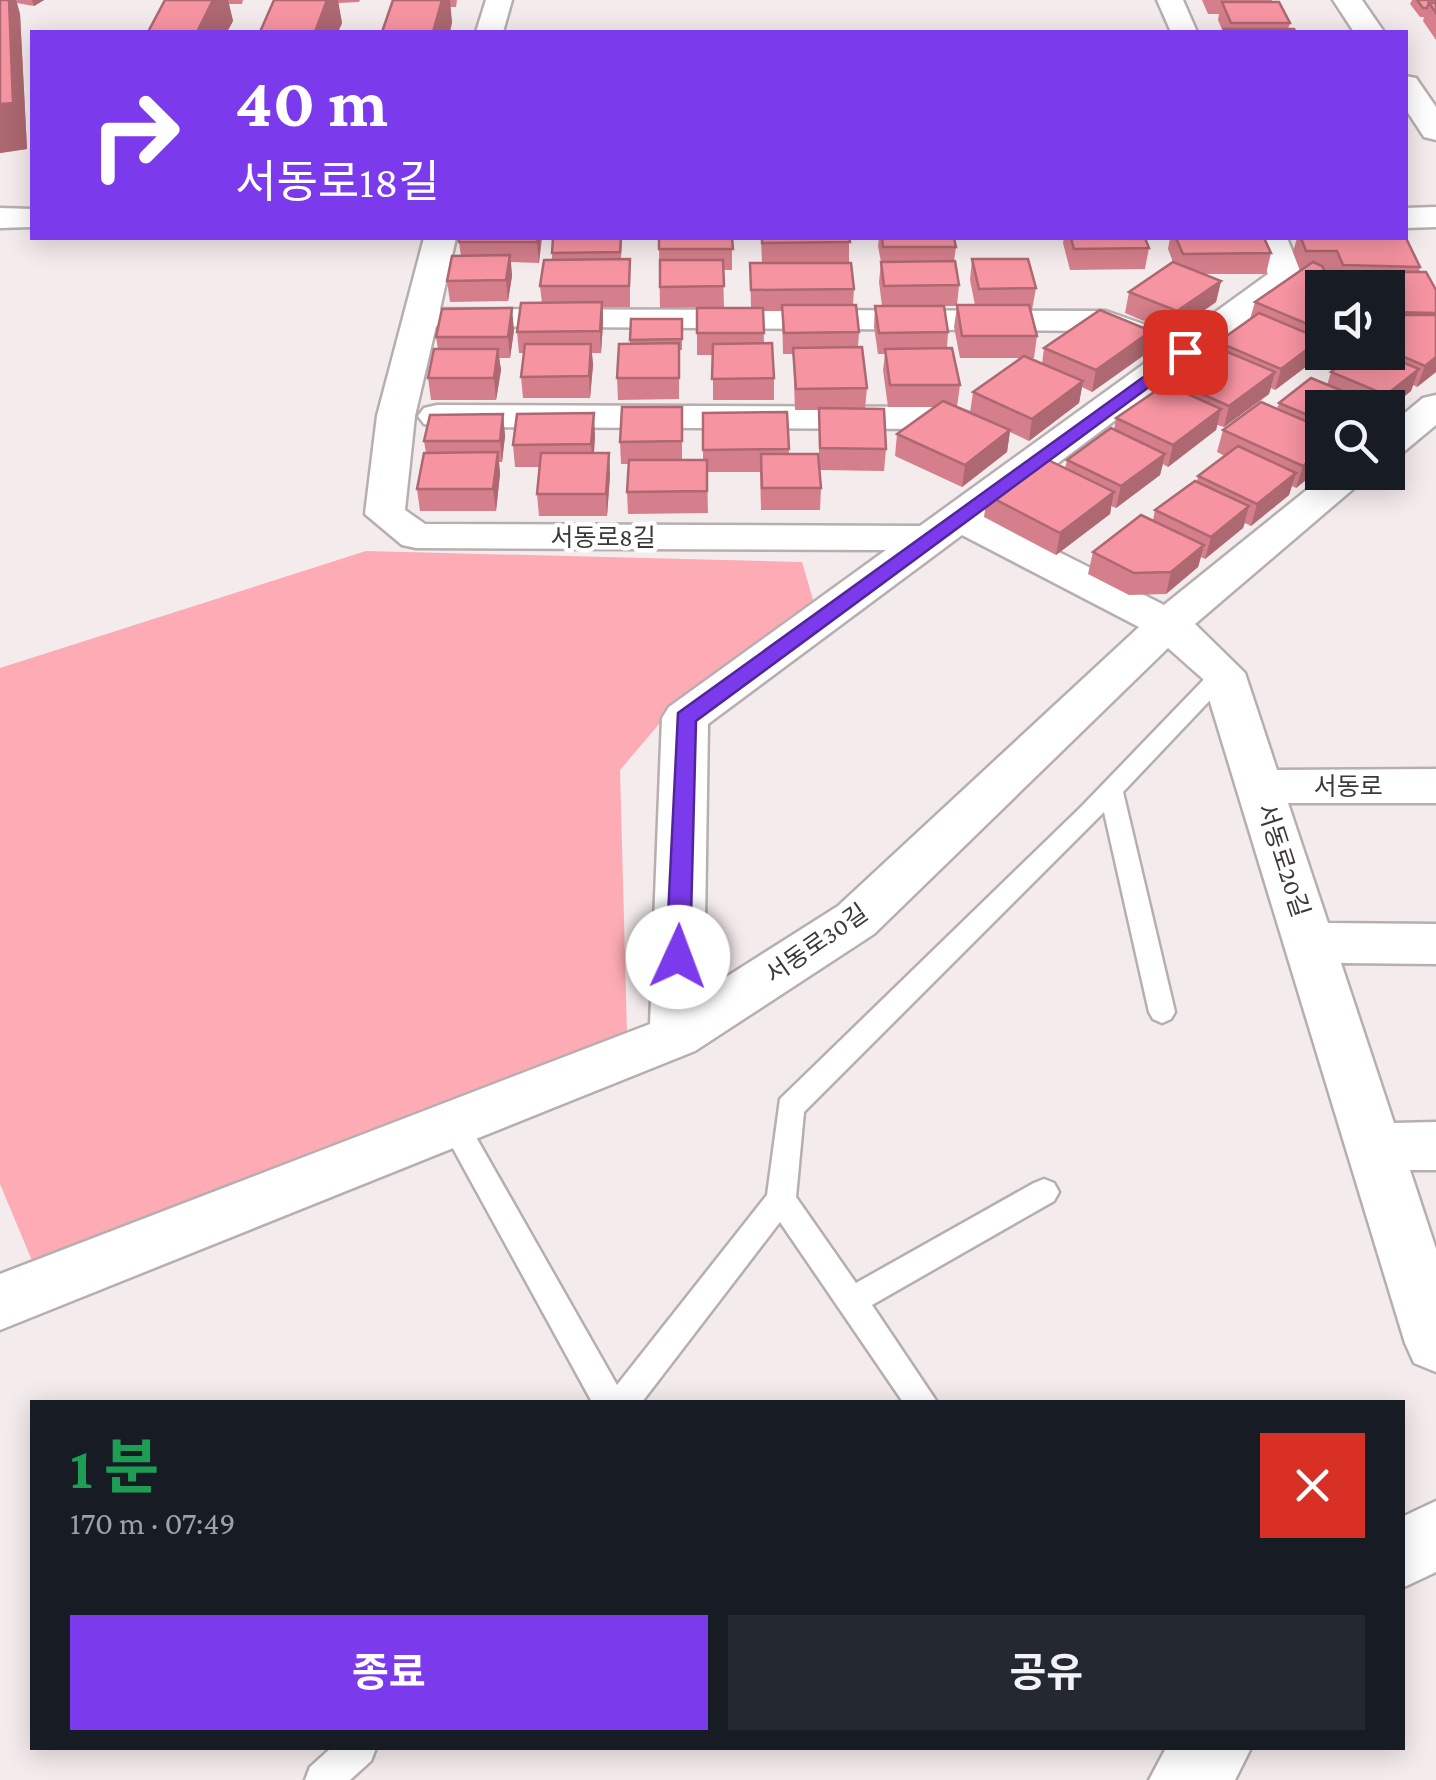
<!DOCTYPE html>
<html lang="ko">
<head>
<meta charset="utf-8">
<style>
  body { margin:0; font-family:"Crimson Pro","Noto Sans KR",serif; background:#242831; color:#f1f3f6; height:100vh; display:flex; flex-direction:column; font-size:38px; white-space:nowrap }
  * { box-sizing:border-box; margin:0 }
  p { font-size:32px; color:#9ea1a6 }
  .icon { flex:none; width:55px; height:55px; fill:none; stroke:currentColor; stroke-width:2; stroke-linecap:round; stroke-linejoin:round }
  .map { position:relative; flex:1; overflow:hidden }
  .sheet { position:absolute; left:30px; top:1400px; width:1375px; height:350px; display:flex; flex-direction:column; background:#171b24; border-radius:0px; box-shadow:0 5px 25px #0003 }
  .sheet>* { flex:none }
  .guide { position:absolute; left:30px; top:30px; width:1378px; height:210px; border-radius:0px; box-shadow:0 5px 25px #0003; background:#7c3aed; color:#fff; overflow:hidden }
  .tools { position:absolute; left:1305px; top:270px; display:grid; gap:20px }
  .tools a { display:grid; place-items:center; width:100px; height:100px; border-radius:0px; background:#171b24; box-shadow:0 5px 25px #0003; font-size:50px }
  .pin { position:absolute; display:grid; place-items:center; width:85px; height:85px; color:#fff; margin:-42px; border-radius:20px; box-shadow:0 5px 15px #0006 }
  .me { position:absolute; width:110px; margin:-55px; rotate:2deg; stroke-linejoin:round; filter:drop-shadow(0 0 8px #0008) }
  .turn { display:flex; align-items:center; gap:35px; height:210px; padding:0 40px; font-size:45px }
  .turn .icon { width:130px; height:130px; stroke-width:2.5 }
  .turn b { display:block; font-size:70px; line-height:85px }
  .round { display:grid; place-items:center; flex:none; width:105px; height:105px; border-radius:0px; background:#242831 }
  .headline { display:flex; align-items:center; justify-content:space-between; height:170px; padding:0 40px }
  h1 { font-size:60px; font-weight:700; line-height:75px; color:#1e9e55 }
  .button { display:flex; gap:20px; margin-top:auto; padding:20px 40px }
  .button a { flex:1; height:115px; border-radius:0px; background:#7c3aed; color:#fff; font-size:40px; font-weight:700; line-height:115px; text-align:center }
  .button a+a { background:#242831; color:#f1f3f6 }
  .map>svg:first-child { display:block }
  .green { fill:#fdabb5 }
  .lines { fill:none; stroke-linecap:round; stroke-linejoin:round }
  .service-casing { stroke:#b7afaf; stroke-width:5 }
  .minor-casing { stroke:#b7afaf; stroke-width:5 }
  .tertiary-casing { stroke:#b7afaf; stroke-width:5 }
  .service { fill:#fff; fill-rule:evenodd }
  .minor { fill:#fff; fill-rule:evenodd }
  .tertiary { fill:#fff; fill-rule:evenodd }
  .wall { fill:#d47f8b; fill-rule:evenodd }
  .shaded-wall { fill:#ad6871 }
  .building { fill:#f794a2; stroke:#ad6871; stroke-width:2.5 }
  .route { fill:#7c3aed; stroke:#51269a; stroke-width:2.5 }
  .labels { text-anchor:middle; stroke-width:9; stroke-linejoin:round; paint-order:stroke }
  .street-label { font-size:25px; fill:#3c3939; stroke:#fff }
</style>
</head>
<body>
<div class="map">
<svg width="1436" height="1780" viewBox="0 0 1436 1780">
  <rect width="100%" height="100%" fill="#f4ebec"/>
  <polygon class="green" points="366,551 802,562 816,610 671,710 620,770 627,1033 33,1263 0,1184 0,668"/>
  <g class="lines">
    <defs>
      <g id="service">
        <polygon points="1223,666 1231,668 1234,673 1231,678 1123,792 1175,1012 1171,1019 1162,1023 1153,1019 1149,1012 1104,812 804,1112 796,1197 856,1283 1034,1183 1044,1179 1054,1183 1059,1192 1054,1201 872,1305 937,1402 903,1402 780,1222 642,1402 592,1402 444,1132 440,1124 444,1116 454,1112 464,1116 617,1385 767,1195 780,1099 1082,806 1215,668"/>
        <polygon points="331,1748 376,1748 371,1761 350,1780 305,1780 310,1767"/>
      </g>
      <g id="minor">
        <polygon points="486,0 512,0 503,32 476,32"/>
        <polygon points="1157,0 1183,0 1197,32 1171,32"/>
        <polygon points="1436,207 1436,227 1405,228 1405,208"/>
        <polygon points="0,208 32,209 32,227 0,228"/>
        <path d="M 424,238 L 456,238 L 440,309 L 1106,311 L 1160,330 L 1166,337 L 1160,344 L 1148,348 L 1102,331 L 436,326 L 415,416 L 405,510 L 425,524 L 920,526 L 1268,274 L 1255,238 L 1287,238 L 1303,277 L 1298,284 L 987,516 L 1164,605 L 1329,472 L 1373,472 L 1195,624 L 1245,673 L 1277,770 L 1436,769 L 1436,803 L 1288,803 L 1328,923 L 1436,924 L 1436,964 L 1341,963 L 1394,1123 L 1436,1122 L 1436,1170 L 1410,1170 L 1436,1249 L 1436,1372 L 1414,1363 L 1405,1343 L 1203,679 L 1168,648 L 874,934 L 695,1051 L 0,1330 L 0,1274 L 650,1024 L 662,718 L 669,707 L 886,550 L 416,548 L 402,545 L 365,514 L 377,416 ZM 962,535 L 1139,627 L 838,906 L 704,991 L 708,724 Z"/>
        <polygon points="1436,395 1436,425 1401,454 1388,457 1388,427 1423,398"/>
        <polygon points="437,405 953,407 997,423 1003,431 997,439 984,442 947,429 437,427 424,424 418,416 424,408"/>
        <polygon points="1436,1501 1436,1572 1402,1588 1402,1517"/>
        <polygon points="1166,1748 1251,1748 1235,1780 1149,1780"/>
      </g>
      <g id="tertiary">
        <polygon points="1333,0 1362,0 1384,32 1354,32"/>
        <polygon points="1405,76 1416,78 1436,107 1436,140 1424,137 1405,108"/>
      </g>
    </defs>
    <use href="#service" class="service-casing"/>
    <use href="#minor" class="minor-casing"/>
    <use href="#tertiary" class="tertiary-casing"/>
    <use href="#service" class="service"/>
    <use href="#minor" class="minor"/>
    <use href="#tertiary" class="tertiary"/>
  </g>
  <g class="wall">
    <polygon points="0,0 44,0 34,6 17,3 20,14 27,149 0,153"/>
    <polygon points="165,0 243,0 242,4 229,4 233,21 227,32 148,32"/>
    <polygon points="274,0 360,0 359,2 338,3 342,23 338,32 260,32"/>
    <polygon points="393,0 457,0 456,7 450,7 452,23"/>
    <polygon points="1202,0 1272,0 1271,2 1290,23 1288,29 1296,32 1223,32 1218,20 1219,14 1208,14"/>
    <polygon points="1412,0 1436,0 1436,40 1423,21 1424,17 1420,17 1410,4"/>
    <polygon points="622,238 621,259 630,259 630,307 603,307 603,323 601,353 592,353 593,365 590,398 523,398 521,377 524,353 519,353 517,332 542,303 540,286 552,260 552,253"/>
    <polygon points="732,238 732,270 723,270 724,307 660,308 659,249"/>
    <polygon points="761,238 849,238 849,263 762,263"/>
    <path d="M 879,238 L 954,238 L 956,247 L 954,261 L 959,285 L 957,305 L 975,305 L 970,280 L 972,259 L 1036,288 L 1032,310 L 1030,310 L 1037,336 L 1034,358 L 1027,358 L 1042,364 L 1044,348 L 1151,331 L 1147,353 L 1092,392 L 1082,387 L 1079,403 L 1029,441 L 1010,432 L 1007,452 L 962,487 L 895,456 L 897,434 L 935,407 L 888,407 L 883,370 L 885,354 L 878,354 L 874,327 L 875,306 L 882,306 L 879,282 L 881,262 L 878,246 ZM 944,306 L 957,306 L 954,327 L 960,358 L 1022,358 L 973,392 L 970,413 L 955,407 L 957,407 L 960,385 L 947,348 L 948,332 Z"/>
    <polygon points="1064,238 1145,238 1149,248 1145,269 1070,270 1063,243"/>
    <polygon points="1170,238 1264,238 1271,253 1266,274 1205,274 1221,281 1216,302 1172,333 1125,313 1129,292 1173,262 1168,249"/>
    <polygon points="1297,238 1405,238 1420,267 1419,272 1436,290 1436,372 1417,387 1413,385 1411,391 1388,408 1322,408 1322,467 1296,488 1292,486 1289,495 1251,526 1245,523 1243,528 1205,559 1201,557 1198,567 1166,594 1129,595 1088,574 1093,552 1153,520 1155,510 1197,481 1198,476 1225,456 1217,452 1223,430 1277,409 1279,403 1327,385 1331,372 1349,359 1340,355 1341,352 1388,352 1388,288 1322,288 1322,352 1330,352 1326,355 1318,352 1315,360 1275,390 1271,388 1269,394 1224,427 1217,425 1216,430 1168,467 1163,464 1160,475 1116,508 1111,506 1110,514 1056,555 984,517 987,495 1065,468 1067,460 1114,430 1116,418 1162,387 1164,377 1216,347 1218,342 1250,319 1255,302 1300,271 1293,252"/>
    <polygon points="542,239 539,263 511,262 512,276 508,301 450,302 447,281 461,256 459,242"/>
    <polygon points="750,263 854,289 853,305 859,332 858,347 867,388 865,409 886,449 884,471 819,470 821,488 820,510 761,510 760,472 707,472 708,513 628,514 627,492 629,464 621,464 620,442 682,407 682,460 703,460 703,413 787,412 789,454 819,460 819,410 795,410 793,354 783,354 782,311 763,311 764,343 774,378 774,400 713,400 713,355 697,355 697,308 751,308"/>
    <polygon points="631,319 682,319 682,350 679,350 679,399 618,400 617,378 630,343"/>
    <polygon points="514,330 510,358 499,358 501,370 496,400 431,400 428,378 438,349 436,337"/>
    <polygon points="503,414 505,436 502,462 499,462 500,474 496,511 420,511 417,489 426,453 424,441"/>
    <polygon points="595,435 594,453 609,453 610,475 607,516 539,516 537,494 540,467 515,467 513,445"/>
  </g>
  <g class="shaded-wall">
    <polygon points="9,0 16,0 20,14 27,149 0,153 0,104"/>
    <polygon points="32,0 44,0 34,6"/>
    <polygon points="213,0 228,0 233,21 227,32 197,32"/>
    <polygon points="327,0 338,0 342,23 338,32 315,32"/>
    <polygon points="442,0 450,0 452,23 450,32 433,32"/>
    <polygon points="537,238 541,238 539,263 537,242"/>
    <polygon points="510,255 512,276 508,301 506,280"/>
    <polygon points="1221,281 1216,302 1172,333 1177,311"/>
    <polygon points="602,302 603,323 601,353 600,331"/>
    <polygon points="512,308 514,330 510,358 508,337"/>
    <polygon points="1151,331 1147,353 1092,392 1096,370"/>
    <polygon points="1321,339 1315,360 1275,390 1281,369"/>
    <polygon points="591,344 593,365 590,398 589,376"/>
    <polygon points="498,349 501,370 496,400 494,378"/>
    <polygon points="1436,357 1436,372 1417,387 1425,366"/>
    <polygon points="1419,369 1411,391 1388,410 1388,408 1382,408 1386,395"/>
    <polygon points="1275,372 1269,394 1224,427 1229,406"/>
    <polygon points="1083,381 1079,403 1029,441 1032,419"/>
    <polygon points="1221,409 1216,430 1168,467 1173,445"/>
    <polygon points="594,413 595,435 593,466 591,444"/>
    <polygon points="503,414 505,436 502,462 500,441"/>
    <polygon points="1010,430 1007,452 962,487 965,465"/>
    <polygon points="1322,450 1322,467 1296,488 1303,466"/>
    <polygon points="498,452 500,474 496,511 493,489"/>
    <polygon points="609,453 610,475 607,516 606,494"/>
    <polygon points="1165,454 1160,475 1116,508 1121,486"/>
    <polygon points="1296,473 1289,495 1251,526 1257,504"/>
    <polygon points="1114,492 1110,514 1056,555 1060,533"/>
    <polygon points="1249,506 1243,528 1205,559 1211,537"/>
    <polygon points="1204,545 1198,567 1166,594 1171,572"/>
  </g>
  <g class="building">
    <polygon points="0,0 9,0 13,103 0,104"/>
    <polygon points="165,0 213,0 197,32 148,32"/>
    <polygon points="274,0 327,0 315,32 260,32"/>
    <polygon points="393,0 442,0 433,32 382,32"/>
    <polygon points="1417,0 1436,0 1436,3 1429,3 1427,8 1423,8"/>
    <polygon points="1222,2 1279,2 1290,23 1231,23"/>
    <polygon points="1429,3 1436,3 1436,13"/>
    <polygon points="1224,29 1294,29 1296,32 1226,32"/>
    <polygon points="1405,236 1420,267 1343,265 1337,251 1306,251 1301,238 1405,238"/>
    <rect x="459" y="238" width="78" height="4"/>
    <polygon points="553,238 621,238 620,252 552,253"/>
    <polygon points="659,238 732,238 733,249 659,249"/>
    <polygon points="762,238 849,238 850,242 762,243"/>
    <polygon points="882,238 954,238 956,247 883,247"/>
    <polygon points="1071,238 1145,238 1149,248 1074,249"/>
    <polygon points="1176,238 1264,238 1271,253 1183,254"/>
    <polygon points="510,255 506,280 447,281 452,256"/>
    <polygon points="630,259 629,286 540,286 544,260"/>
    <polygon points="972,259 1028,259 1036,288 979,289"/>
    <polygon points="660,260 723,260 724,286 660,287"/>
    <polygon points="955,261 959,285 884,286 881,262"/>
    <polygon points="1173,262 1221,281 1177,311 1129,292"/>
    <polygon points="1313,262 1322,266 1334,288 1322,288 1322,330 1255,302"/>
    <polygon points="750,263 851,263 854,289 751,290"/>
    <polygon points="1331,272 1426,272 1436,290 1436,313 1388,312 1388,288 1338,288"/>
    <polygon points="602,302 600,331 517,332 521,303"/>
    <polygon points="782,305 856,305 859,332 784,333"/>
    <polygon points="957,305 1029,305 1037,336 962,336"/>
    <polygon points="875,306 944,306 948,332 879,333"/>
    <polygon points="512,308 508,337 436,337 442,309"/>
    <polygon points="697,308 763,308 764,333 697,333"/>
    <polygon points="1100,310 1151,331 1096,370 1044,348"/>
    <polygon points="1259,313 1321,339 1281,369 1218,342"/>
    <polygon points="1388,315 1436,315 1436,357 1425,366 1388,350"/>
    <polygon points="631,319 682,319 682,339 630,340"/>
    <polygon points="679,343 679,378 617,378 619,344"/>
    <polygon points="772,343 774,378 712,379 713,344"/>
    <polygon points="525,344 591,344 589,376 521,377"/>
    <polygon points="1211,345 1275,372 1229,406 1164,377"/>
    <polygon points="862,347 867,388 796,389 793,348"/>
    <polygon points="952,348 960,385 890,385 885,349"/>
    <polygon points="434,349 498,349 494,378 428,378"/>
    <polygon points="1357,352 1378,352 1419,369 1386,395 1331,372"/>
    <polygon points="1024,356 1083,381 1032,419 973,392"/>
    <polygon points="1311,378 1374,404 1370,408 1322,408 1322,421 1279,403"/>
    <polygon points="1166,384 1221,409 1173,445 1116,418"/>
    <polygon points="943,401 1010,430 965,465 897,434"/>
    <polygon points="1261,402 1322,428 1322,450 1303,466 1223,430"/>
    <polygon points="622,407 682,407 682,441 620,442"/>
    <polygon points="819,408 884,409 886,449 820,448"/>
    <polygon points="787,412 789,449 703,450 703,413"/>
    <polygon points="594,413 591,444 513,445 517,414"/>
    <polygon points="503,414 500,441 424,441 430,415"/>
    <polygon points="1111,428 1165,454 1121,486 1067,460"/>
    <polygon points="1238,446 1296,473 1257,504 1198,476"/>
    <polygon points="498,452 493,489 417,489 424,453"/>
    <polygon points="541,453 609,453 606,494 537,494"/>
    <polygon points="761,454 818,454 821,488 762,488"/>
    <polygon points="1042,457 1114,492 1060,533 987,495"/>
    <polygon points="629,460 707,460 707,491 627,492"/>
    <polygon points="1195,481 1249,506 1211,537 1155,510"/>
    <polygon points="1141,515 1204,545 1171,572 1134,573 1093,552"/>
  </g>
  <polygon class="route" points="1185,347 1193,352 1191,356 696,721 690,957 686,963 670,963 666,957 678,713"/>
  <g class="labels">
    <g class="street-label">
      <text x="603" y="546">서동로8길</text>
      <text x="1348" y="795">서동로</text>
      <text transform="translate(1284 860) rotate(72)" y="9">서동로20길</text>
      <text transform="translate(816 943) rotate(-35)" y="9">서동로30길</text>
    </g>
  </g>
</svg>
<div class="tools">
<a><svg class="icon" aria-label="sound" viewBox="0 0 24 24"><path d="M4 9h4l5-4v14l-5-4H4zM17 9q2 3 0 6"/></svg></a>
<a><svg class="icon" aria-label="search" viewBox="0 0 24 24"><circle cx="10" cy="10" r="6"/><path d="M15 15l6 6"/></svg></a>
</div>
<div class="pin" style="left:1185px;top:352px;background:#d93025"><svg class="icon" aria-label="arrive" viewBox="0 0 24 24"><path d="M6 21V4h12l-3 4 3 4H6"/></svg></div>
<svg class="me" style="left:678px;top:957px" viewBox="-20 -20 40 40"><circle r="19" fill="#fff"/><path d="M0-13L10 11 0 6-10 11z" fill="#7c3aed"/></svg>
<div class="guide">
<div class="turn"><svg class="icon" aria-label="right" viewBox="0 0 24 24"><path d="M7 20v-9h11M14 6l5 5-5 5"/></svg><div><b>40 m</b>서동로18길</div></div>
</div>
<section class="sheet">
<div class="headline"><div><h1>1 분</h1><p>170 m · 07:49</p></div><a class="round" style="background:#d93025;color:#fff"><svg class="icon" aria-label="close" viewBox="0 0 24 24"><path d="M6 6l12 12M18 6L6 18"/></svg></a></div>
<div class="button"><a>종료</a><a>공유</a></div>
</section>
</div>
</body>
</html>
